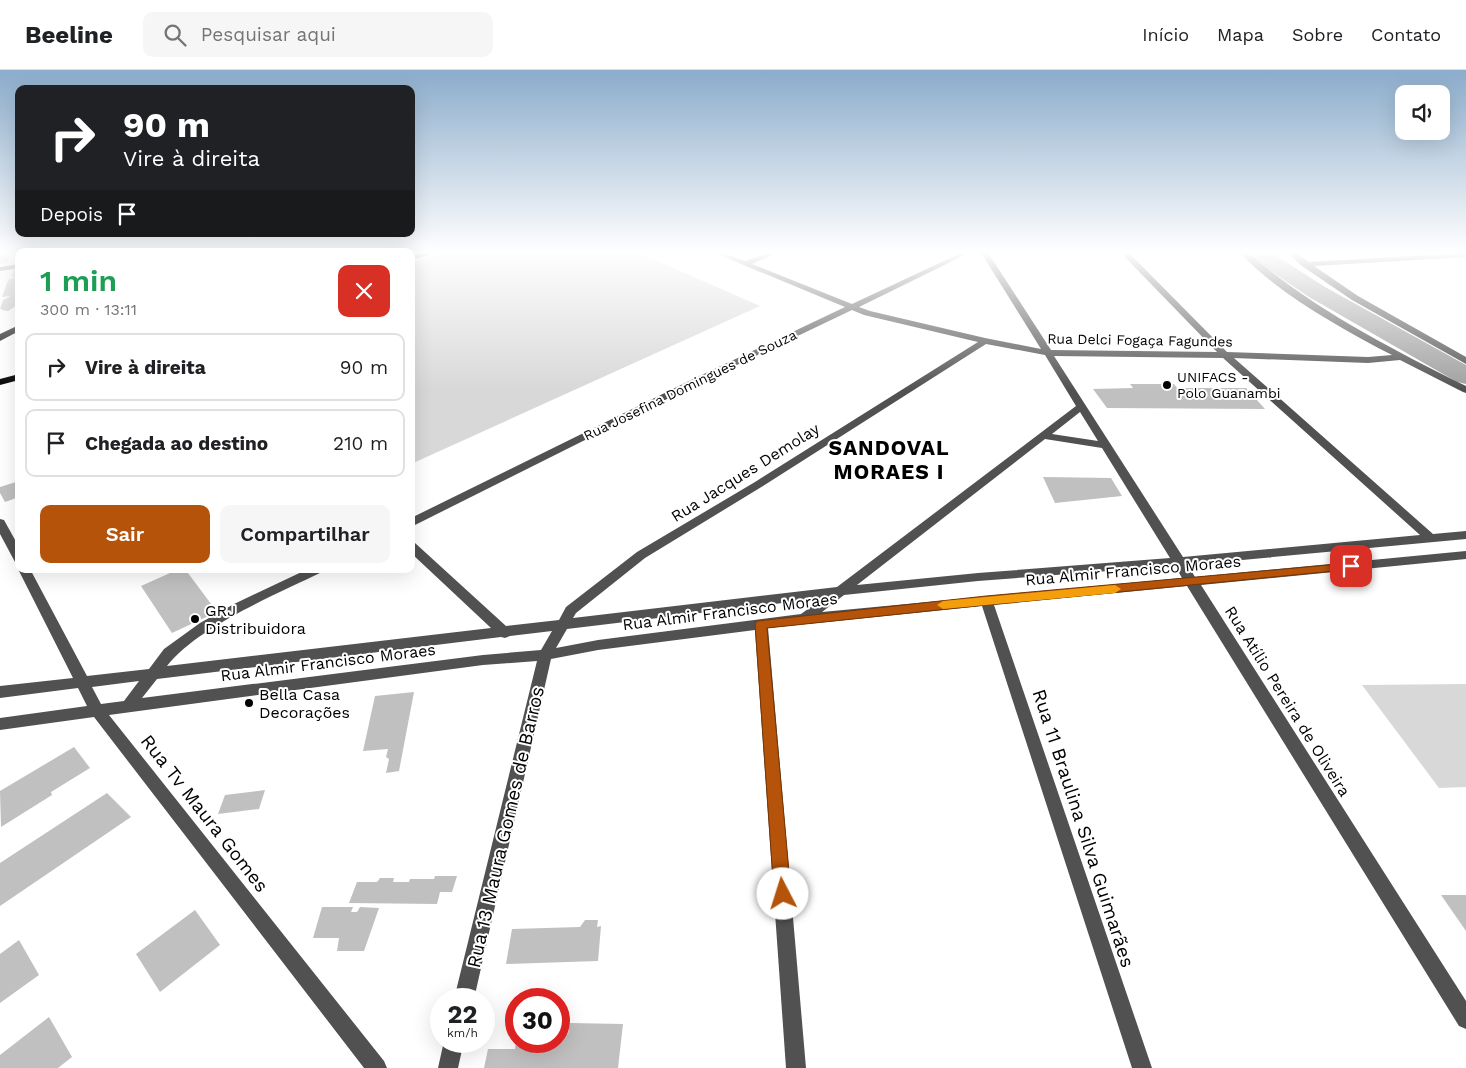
<!DOCTYPE html>
<html lang="pt">
<head>
<meta charset="utf-8">
<style>
  body { margin:0; font-family:"Work Sans",sans-serif; background:#f6f6f6; color:#202124; height:100vh; display:flex; flex-direction:column; font-size:19px; white-space:nowrap }
  * { box-sizing:border-box; margin:0 }
  p { font-size:16px; color:#757577 }
  .icon { flex:none; width:28px; height:28px; fill:none; stroke:currentColor; stroke-width:2; stroke-linecap:round; stroke-linejoin:round }
  .map { position:relative; flex:1; overflow:hidden }
  .drawer { position:absolute; left:15px; top:178px; width:400px; height:325px; display:flex; flex-direction:column; background:#fff; border-radius:10px; box-shadow:0 5px 20px #0002 }
  .drawer>* { flex:none }
  .guide { position:absolute; left:15px; top:15px; width:400px; height:152px; border-radius:10px; box-shadow:0 5px 20px #0002; background:#202124; color:#fff; overflow:hidden }
  .fabs { position:absolute; left:1395px; top:15px; display:grid; gap:10px }
  .fabs a { display:grid; place-items:center; width:55px; height:55px; border-radius:10px; background:#fff; box-shadow:0 5px 20px #0002; font-size:25px }
  .speed { position:absolute; left:430px; top:918px; display:flex; gap:10px; font-size:25px; font-weight:700; text-align:center }
  .speed>* { display:grid; place-content:center; width:65px; height:65px; border-radius:50%; background:#fff; box-shadow:0 5px 20px #0002; line-height:1 }
  .speed small { font-size:12px; font-weight:400 }
  .speed .limit { border:8px solid #d22; background:#fff; color:#111 }
  .pin { position:absolute; display:grid; place-items:center; width:42px; height:42px; color:#fff; margin:-21px; border-radius:10px; box-shadow:0 2px 8px #0006 }
  .me { position:absolute; width:55px; margin:-28px; rotate:355deg; stroke-linejoin:round; filter:drop-shadow(0 0 4px #0008) }
  .turn { display:flex; align-items:center; gap:18px; height:105px; padding:0 25px; font-size:22px }
  .turn .icon { width:65px; height:65px; stroke-width:2.5 }
  .turn b { display:block; font-size:35px; line-height:42px }
  .then { display:flex; align-items:center; height:48px; padding:0 25px; background:#0003; gap:10px; font-size:19px }
  .round { display:grid; place-items:center; flex:none; width:52px; height:52px; border-radius:10px; background:#f6f6f6 }
  .headline { display:flex; align-items:center; justify-content:space-between; height:85px; padding:0 25px }
  h1 { font-size:30px; font-weight:600; line-height:38px; color:#1e9e55 }
  .cta { display:flex; gap:10px; margin-top:auto; padding:10px 25px }
  .cta a { flex:1; height:58px; border-radius:10px; background:#b45309; color:#fff; font-size:20px; font-weight:600; line-height:58px; text-align:center }
  .cta a+a { background:#f6f6f6; color:#202124 }
  ul { padding:0; list-style:none }
  li { display:flex; align-items:center; gap:15px; height:68px; margin:0 10px 8px; padding:0 15px; border:2px solid #e0e0e0; border-radius:10px }
  li div { flex:1 }
  li b { display:block; font-size:19px }
  li em { font-style:normal }
  header { display:flex; align-items:center; gap:30px; box-sizing:border-box; height:70px; padding:0 25px; background:#fff; border-bottom:1px solid #e0e0e0 }
  header strong { font-size:24px }
  nav { display:flex; gap:28px; margin-inline-start:auto; font-size:18px }
  .search { width:350px; height:45px; background:#f6f6f6; display:flex; align-items:center; gap:12px; box-sizing:border-box; padding:0 18px; border-radius:10px; color:#757577; font-size:19px }
  .map>svg:first-child { display:block }
  .green { fill:#d8d8d8 }
  .lines { fill:none; stroke-linecap:round; stroke-linejoin:round }
  .river { fill:#9f9f9f; fill-rule:evenodd }
  .building { fill:#c0c0c0 }
  .minor { fill:#515151; fill-rule:evenodd }
  .major { fill:#000; fill-rule:evenodd }
  .route { fill:#b45309; stroke:#753606 }
  .slow { fill:#f59e0b }
  .poi-dot { fill:#000; stroke:#fff; stroke-width:2 }
  .labels { text-anchor:middle; stroke-width:4; stroke-linejoin:round; paint-order:stroke }
  .far-street-label { font-size:14px; fill:#000; stroke:#fff }
  .far-poi-label { font-size:14px; fill:#000; stroke:#fff; text-anchor:start }
  .street-label { font-size:16px; fill:#000; stroke:#fff }
  .poi-label { font-size:16px; fill:#000; stroke:#fff; text-anchor:start }
  .near-street-label { font-size:19px; fill:#000; stroke:#fff }
  .district-label { font-size:21px; font-weight:bold; letter-spacing:1px; fill:#000; stroke:#fff }
</style>
</head>
<body>
<header>
<strong>Beeline</strong>
<div class="search"><svg class="icon" aria-label="search" viewBox="0 0 24 24"><circle cx="10" cy="10" r="6"/><path d="M15 15l6 6"/></svg>Pesquisar aqui</div>
<nav><a>Início</a><a>Mapa</a><a>Sobre</a><a>Contato</a></nav>
</header>
<div class="map">
<svg width="1466" height="998" viewBox="0 0 1466 998">
  <rect width="100%" height="100%" fill="#fff"/>
  <g class="green">
    <polygon points="452,181 635,181 760,236 411,394 411,193"/>
    <polygon points="1466,614 1466,717 1439,718 1362,615"/>
  </g>
  <g class="lines">
    <polygon class="river" points="1248,181 1269,181 1325,217 1466,295 1466,314 1457,312 1309,227 1259,193"/>
  </g>
  <g class="building">
    <polygon points="11,182 7,193 0,194 0,184"/>
    <polygon points="19,198 19,219 16,219 16,221 19,221 19,234 8,241 1,240 3,239 0,239 3,230 11,226 2,227 7,213 9,209 13,209 14,206 11,207 15,199"/>
    <polygon points="1130,314 1174,314 1177,318 1246,318 1265,339 1107,338 1093,319 1133,318"/>
    <polygon points="1043,407 1111,408 1122,426 1055,433"/>
    <polygon points="19,411 19,427 5,432 0,423 0,417"/>
    <polygon points="179,499 185,499 217,542 172,563 141,516"/>
    <polygon points="414,622 399,701 386,703 389,689 386,687 388,679 363,681 375,626"/>
    <polygon points="74,677 90,698 51,722 52,725 1,757 0,721"/>
    <polygon points="265,720 259,739 218,744 225,725"/>
    <polygon points="107,723 131,747 0,836 0,793"/>
    <polygon points="435,806 457,806 452,822 440,822 437,834 349,833 357,812 377,812 380,808 394,808 393,812 409,812 410,809 434,809"/>
    <polygon points="1441,825 1466,825 1466,861"/>
    <polygon points="322,837 353,837 351,842 357,842 360,837 379,838 364,881 337,881 339,868 313,868"/>
    <polygon points="195,840 220,875 160,922 136,884"/>
    <polygon points="585,850 598,850 597,857 601,856 598,891 506,894 512,859 580,857"/>
    <polygon points="19,870 39,905 0,933 0,884"/>
    <polygon points="49,947 72,987 58,998 0,998 0,985"/>
    <polygon points="570,953 623,954 618,998 484,998 488,979 515,979 516,971 559,971 559,964 568,964"/>
  </g>
  <g class="lines">
    <g class="minor">
      <path d="M 710,181 L 718,181 L 745,191 L 773,181 L 782,181 L 752,194 L 852,234 L 965,181 L 973,181 L 859,237 L 870,241 L 985,268 L 1041,279 L 980,181 L 987,181 L 1051,280 L 1217,282 L 1119,181 L 1127,181 L 1227,282 L 1368,287 L 1392,285 C 1342,259 1277,223 1238,181 L 1246,181 C 1312,238 1388,277 1466,316 L 1466,323 L 1463,322 L 1400,290 L 1368,293 L 1234,288 L 1433,464 L 1466,461 L 1466,469 L 1188,495 L 1195,507 L 1466,481 L 1466,489 L 1201,515 L 1466,931 L 1466,959 L 1459,956 L 1187,516 L 994,535 L 1152,998 L 1132,998 L 982,536 L 768,558 L 806,998 L 786,998 L 755,560 L 598,580 L 551,589 L 474,929 L 454,929 L 537,591 L 483,595 L 109,645 L 384,991 L 387,998 L 364,998 L 94,647 L 0,660 L 0,648 L 87,636 L 78,618 L 0,628 L 0,616 L 73,608 L 18,499 L 19,497 L 30,499 L 87,606 L 149,599 L 164,579 L 200,553 L 234,534 L 308,499 L 324,499 L 322,502 C 277,524 197,557 167,596 L 491,558 L 411,483 L 411,472 L 415,473 L 506,556 L 559,550 L 566,537 L 637,482 L 755,412 L 978,272 L 864,245 L 852,240 L 693,316 L 411,457 L 411,448 L 687,312 L 845,237 ZM 986,274 L 1045,285 L 1076,336 L 837,517 L 573,548 L 576,543 L 645,488 L 763,416 ZM 1054,286 L 1223,288 L 1420,465 L 1183,487 ZM 1080,342 L 1098,371 L 1052,364 ZM 1045,369 L 1102,378 L 1170,488 L 978,503 L 857,515 ZM 1175,496 L 1182,508 L 822,542 L 844,525 L 978,511 ZM 823,528 L 801,544 L 598,570 L 556,578 L 567,559 ZM 552,561 L 541,580 L 483,585 L 142,628 L 157,609 L 501,567 L 505,568 L 510,566 ZM 139,611 L 124,631 L 101,634 L 92,617 Z"/>
      <polygon points="1286,181 1293,181 1309,192 1466,183 1466,187 1314,196 1358,226 1466,287 1466,294 1352,230 1302,196"/>
      <polygon points="19,194 19,198 0,201 0,197"/>
      <polygon points="0,449 4,450 19,477 19,493 15,492 0,464"/>
      <polygon points="444,971 464,971 458,998 438,998"/>
    </g>
    <g class="major">
      <polygon points="430,181 441,181 411,190 411,186"/>
      <polygon points="19,255 19,261 0,271 0,264"/>
      <polygon points="19,304 19,310 0,315 0,309"/>
    </g>
  </g>
  <linearGradient id="sky" x2="0" y2="1"><stop stop-color="#8baccb"/><stop offset="0.57" stop-color="#fff"/><stop offset="1" stop-color="#fff" stop-opacity="0"/></linearGradient>
  <rect width="1466" height="320" fill="url(#sky)"/>
  <polygon class="route" points="1351,493 1355,494 1357,496 1355,499 986,535 767,558 791,824 788,830 783,832 777,830 774,824 755,554 757,551 986,526"/>
  <polygon class="slow" points="1115,515 1121,519 1115,523 943,539 937,535 943,531"/>
  <g class="poi-dot">
    <circle cx="1167" cy="315" r="5"/>
    <circle cx="195" cy="549" r="5"/>
    <circle cx="249" cy="633" r="5"/>
  </g>
  <g class="labels">
    <g class="far-street-label">
      <text transform="translate(1140 270) rotate(1)" y="5">Rua Delci Fogaça Fagundes</text>
      <text transform="translate(690 315) rotate(-26)" y="5">Rua Josefina Domingues de Souza</text>
    </g>
    <g class="far-poi-label">
      <text x="1177" y="312">UNIFACS -<tspan x="1177" dy="16">Polo Guanambi</tspan></text>
    </g>
    <g class="street-label">
      <text transform="translate(745 402) rotate(-32)" y="6">Rua Jacques Demolay</text>
      <text transform="translate(1133 500) rotate(-5)" y="6">Rua Almir Francisco Moraes</text>
      <text transform="translate(730 541) rotate(-7)" y="6">Rua Almir Francisco Moraes</text>
      <text transform="translate(328 592) rotate(-7)" y="6">Rua Almir Francisco Moraes</text>
      <text transform="translate(1288 631) rotate(58)" y="6">Rua Atílio Pereira de Oliveira</text>
    </g>
    <g class="poi-label">
      <text x="205" y="546">GRJ<tspan x="205" dy="18">Distribuidora</tspan></text>
      <text x="259" y="630">Bella Casa<tspan x="259" dy="18">Decorações</tspan></text>
    </g>
    <g class="near-street-label">
      <text transform="translate(205 743) rotate(52)" y="7">Rua Tv Maura Gomes</text>
      <text transform="translate(505 757) rotate(-77)" y="7">Rua 13 Maura Gomes de Barros</text>
      <text transform="translate(1084 758) rotate(72)" y="7">Rua 11 Braulina Silva Guimarães</text>
    </g>
    <g class="district-label">
      <text x="889" y="385">SANDOVAL<tspan x="889" dy="24">MORAES I</tspan></text>
    </g>
  </g>
</svg>
<div class="fabs">
<a><svg class="icon" aria-label="sound" viewBox="0 0 24 24"><path d="M4 9h4l5-4v14l-5-4H4zM17 9q2 3 0 6"/></svg></a>
</div>
<div class="speed"><div>22<small>km/h</small></div><div class="limit">30</div></div>
<div class="pin" style="left:1351px;top:496px;background:#d93025"><svg class="icon" aria-label="arrive" viewBox="0 0 24 24"><path d="M6 21V4h12l-3 4 3 4H6"/></svg></div>
<svg class="me" style="left:783px;top:824px" viewBox="-20 -20 40 40"><circle r="19" fill="#fff"/><path d="M0-13L10 11 0 6-10 11z" fill="#b45309"/></svg>
<div class="guide">
<div class="turn"><svg class="icon" aria-label="right" viewBox="0 0 24 24"><path d="M7 20v-9h11M14 6l5 5-5 5"/></svg><div><b>90 m</b>Vire à direita</div></div>
<div class="then">Depois<svg class="icon" aria-label="arrive" viewBox="0 0 24 24"><path d="M6 21V4h12l-3 4 3 4H6"/></svg></div>
</div>
<section class="drawer">
<div class="headline"><div><h1>1 min</h1><p>300 m · 13:11</p></div><a class="round" style="background:#d93025;color:#fff"><svg class="icon" aria-label="close" viewBox="0 0 24 24"><path d="M6 6l12 12M18 6L6 18"/></svg></a></div>
<ul>
<li><svg class="icon" aria-label="right" viewBox="0 0 24 24"><path d="M7 20v-9h11M14 6l5 5-5 5"/></svg><div><b>Vire à direita</b></div><em>90 m</em></li>
<li><svg class="icon" aria-label="arrive" viewBox="0 0 24 24"><path d="M6 21V4h12l-3 4 3 4H6"/></svg><div><b>Chegada ao destino</b></div><em>210 m</em></li>
</ul>
<div class="cta"><a>Sair</a><a>Compartilhar</a></div>
</section>
</div>
</body>
</html>
